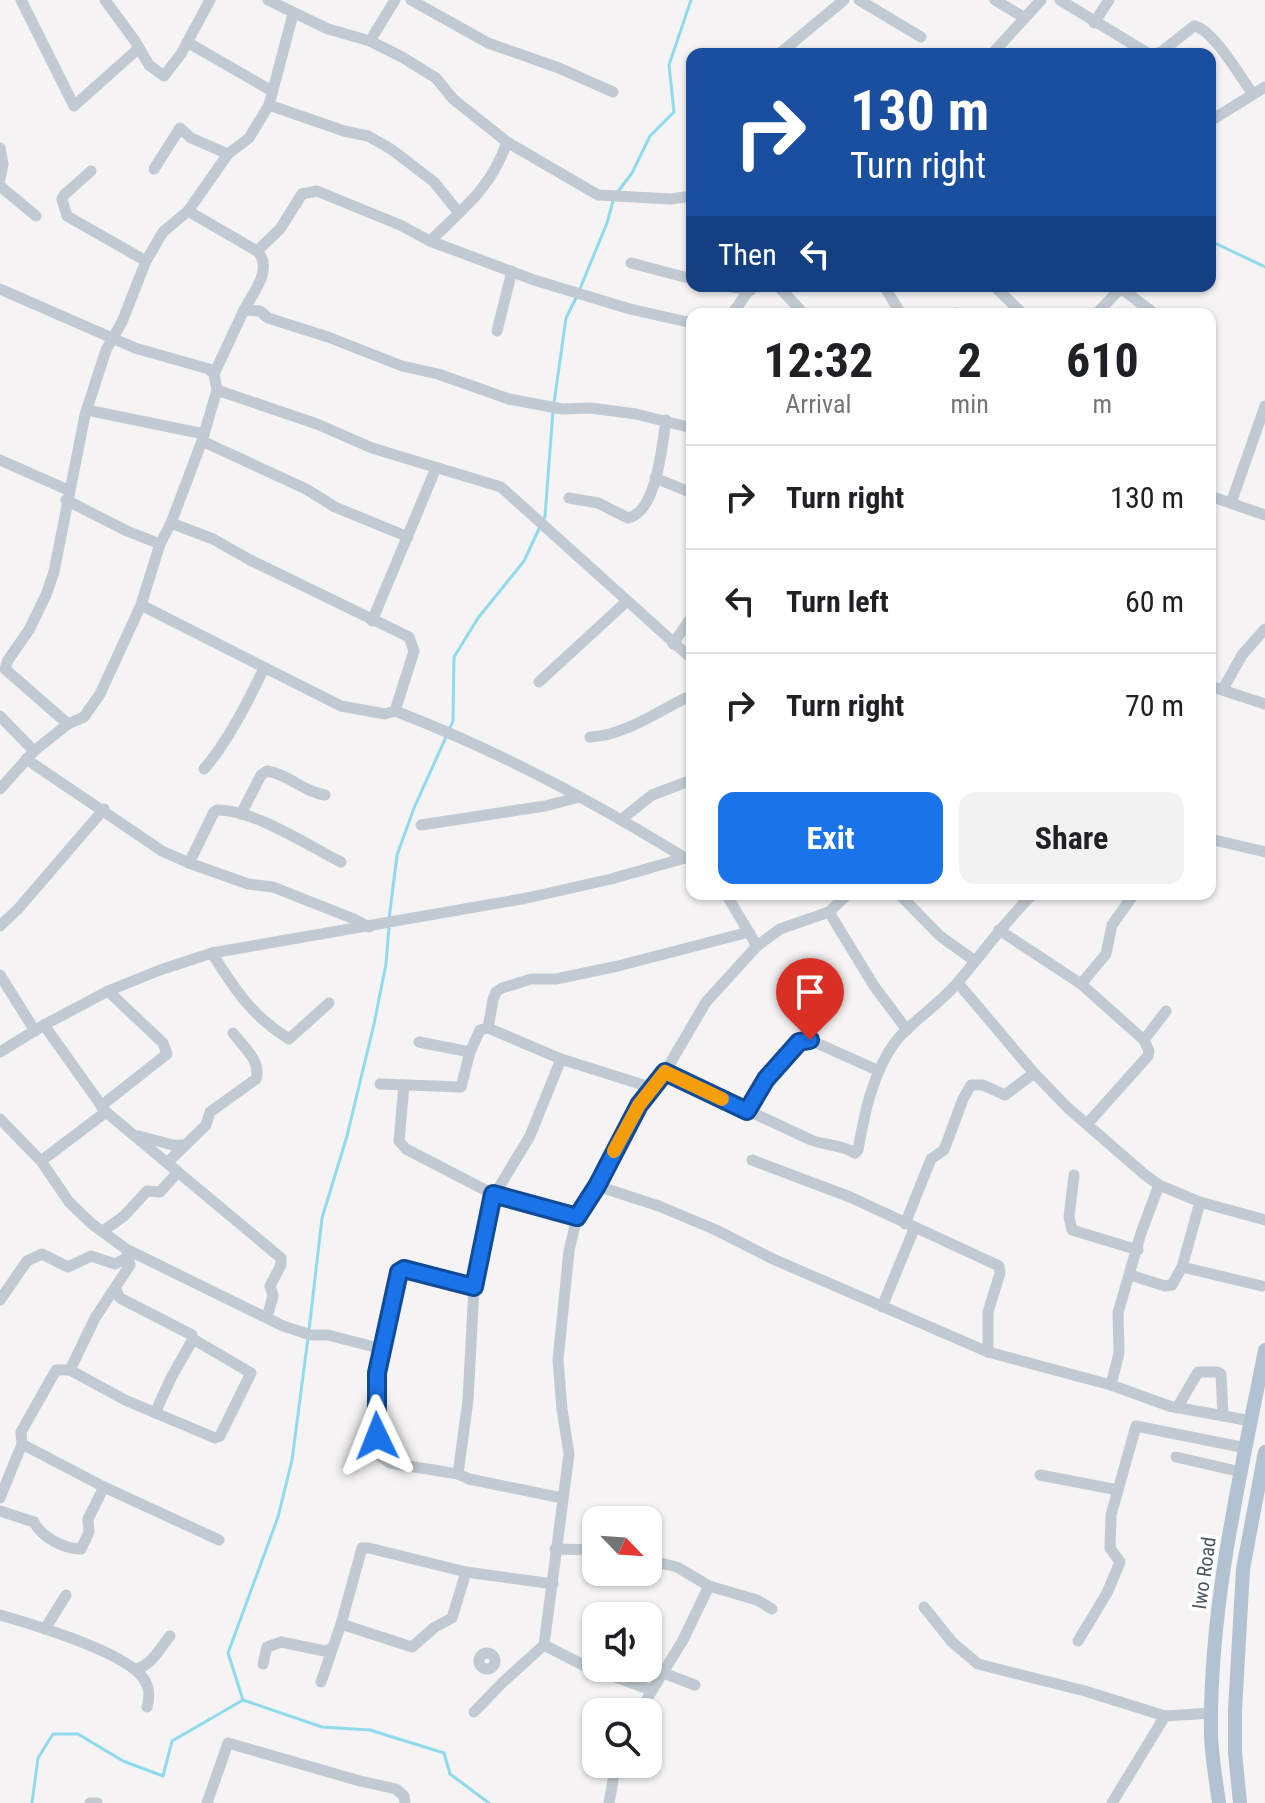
<!DOCTYPE html>
<html lang="en">
<head>
<meta charset="utf-8">
<style>
  body { margin:0; font-family:"Roboto Condensed",sans-serif; background:#f2f2f2; color:#202124; height:100vh; display:flex; flex-direction:column; font-size:30px; white-space:nowrap }
  * { box-sizing:border-box; margin:0 }
  p { font-size:26px; color:#757577 }
  .icon { flex:none; width:44px; height:44px; fill:none; stroke:currentColor; stroke-width:2; stroke-linecap:round; stroke-linejoin:round }
  .map { position:relative; flex:1; overflow:hidden }
  .side { position:absolute; left:686px; top:308px; width:530px; height:592px; display:flex; flex-direction:column; background:#fff; border-radius:16px; box-shadow:0 2px 6px #0004 }
  .side>* { flex:none }
  .hud { position:absolute; left:686px; top:48px; width:530px; height:244px; border-radius:16px; box-shadow:0 2px 6px #0004; background:#1a4fa0; color:#fff; overflow:hidden }
  .needle { width:52px; rotate:115deg }
  .fabs { position:absolute; left:582px; top:1506px; display:grid; gap:16px }
  .fabs a { display:grid; place-items:center; width:80px; height:80px; border-radius:16px; background:#fff; box-shadow:0 2px 6px #0004; font-size:40px }
  .pin { position:absolute; display:grid; place-items:center; width:68px; height:68px; color:#fff; margin:-82px -34px; border-radius:50% 50% 50% 0; rotate:-45deg; box-shadow:0 0 8px #0007 }
  .pin .icon { rotate:45deg }
  .me { position:absolute; width:88px; margin:-44px; rotate:358deg; stroke-linejoin:round; filter:drop-shadow(0 0 6px #0008) }
  .turn { display:flex; align-items:center; gap:28px; height:168px; padding:0 32px; font-size:36px }
  .turn .icon { width:104px; height:104px; stroke-width:2.5 }
  .turn b { display:block; font-size:56px; line-height:68px }
  .then { display:flex; align-items:center; height:76px; padding:0 32px; background:#0003; gap:16px; font-size:30px }
  .eta { display:flex; justify-content:space-evenly; align-items:center; height:136px; text-align:center }
  .eta b { font-size:48px; font-weight:700; line-height:56px }
  .action { display:flex; gap:16px; margin-top:auto; padding:16px 32px }
  .action a { flex:1; height:92px; border-radius:16px; background:#1a73e8; color:#fff; font-size:32px; font-weight:700; line-height:92px; text-align:center }
  .action a+a { background:#f2f2f2; color:#202124 }
  ul { padding:0; list-style:none }
  li { display:flex; align-items:center; gap:24px; height:104px; padding:0 32px; border-top:2px solid #e0e0e0 }
  li div { flex:1 }
  li b { display:block; font-size:30px }
  li em { font-style:normal }
  .map>svg:first-child { display:block }
  .lines { fill:none; stroke-linecap:round; stroke-linejoin:round }
  .stream { stroke:#90daee; stroke-width:3 }
  .minor { stroke:#c1cad2; stroke-width:11 }
  .major { stroke:#b3c2d1; stroke-width:14 }
  .route-casing { stroke:#114b97; stroke-width:20 }
  .route { stroke:#1a73e8; stroke-width:14 }
  .slow { stroke:#f59e0b; stroke-width:14 }
  .labels { text-anchor:middle; stroke-width:7; stroke-linejoin:round; paint-order:stroke }
  .street-label { font-size:20px; fill:#4a5661; stroke:#fff }
</style>
</head>
<body>
<div class="map">
<svg width="1265" height="1803" viewBox="0 0 1265 1803">
  <rect width="100%" height="100%" fill="#f5f3f3"/>
  <g class="lines">
    <g class="stream">
      <polyline points="616,194 632,173 650,136 674,112 669,65 691,0"/>
      <polyline points="1217,244 1265,267"/>
      <polyline points="579,291 607,223 613,201"/>
      <polyline points="554,403 566,318 576,298"/>
      <polyline points="449,730 453,721 454,657 478,618 524,561 545,516 553,411"/>
      <polyline points="389,919 397,855 414,808 446,737"/>
      <polyline points="309,1330 322,1218 347,1136 374,1024 386,964 389,927"/>
      <polyline points="243,1700 228,1653 278,1517 292,1460 308,1338"/>
      <polyline points="243,1700 322,1727 370,1730 444,1753 450,1774 489,1803"/>
      <polyline points="32,1803 38,1758 53,1734 78,1734 123,1761 163,1776 172,1741 243,1700"/>
    </g>
    <g class="minor">
      <polyline points="21,0 74,106 139,48"/>
      <polyline points="105,0 135,41 149,65 164,76 181,54 210,0"/>
      <polyline points="268,0 328,29 370,41 402,57 436,78 453,99 507,142 598,195 671,199 692,196"/>
      <polyline points="411,0 488,43 559,68 613,92"/>
      <polyline points="859,0 921,37"/>
      <polyline points="995,0 1025,18"/>
      <polyline points="1060,0 1149,54"/>
      <polyline points="1094,23 1109,0"/>
      <polyline points="370,41 395,0"/>
      <polyline points="187,42 272,91"/>
      <polyline points="779,54 844,0"/>
      <polyline points="992,54 1041,0"/>
      <path d="M 1154,54 L 1161,52 L 1194,26 C 1212,28 1241,78 1253,94"/>
      <polyline points="269,105 344,131 368,136 391,149 434,182 459,213"/>
      <polyline points="1210,121 1265,87"/>
      <polyline points="0,148 3,164 0,179"/>
      <polyline points="154,169 180,128 191,138 228,154"/>
      <polyline points="91,171 64,195 62,199 67,216 146,261"/>
      <polyline points="0,186 36,216"/>
      <path d="M 188,211 L 257,251 C 274,268 253,293 244,310 L 260,311 L 268,318 L 328,337 L 402,366 L 438,374 L 509,399 L 562,409 L 591,408 L 636,414 L 692,428"/>
      <path d="M 430,241 C 465,207 491,188 507,142"/>
      <polyline points="257,251 280,229 302,194 317,191 400,225 430,241 534,280 630,309 692,323"/>
      <polyline points="631,263 692,279"/>
      <polyline points="726,286 751,290"/>
      <polyline points="778,286 804,314"/>
      <polyline points="884,286 901,314"/>
      <polyline points="994,286 1023,314"/>
      <polyline points="1118,286 1155,314"/>
      <polyline points="0,289 135,348 209,369 214,374 217,390 202,441 171,523 160,544 141,605 100,694 84,717 68,724 34,751 0,789"/>
      <polyline points="955,313 956,314"/>
      <polyline points="732,314 752,286"/>
      <polyline points="1096,314 1123,286"/>
      <polyline points="497,331 512,271"/>
      <polyline points="214,374 244,310"/>
      <polyline points="217,390 317,424 372,448 501,487 692,659"/>
      <polyline points="87,410 204,434"/>
      <polyline points="202,441 306,489 335,507 408,537"/>
      <polyline points="0,460 68,490"/>
      <polyline points="655,478 692,493"/>
      <polyline points="1210,496 1265,515"/>
      <path d="M 569,498 L 598,503 L 628,518 C 657,512 662,445 666,420"/>
      <polyline points="66,500 127,531 160,544"/>
      <polyline points="1231,503 1265,406"/>
      <polyline points="141,605 341,706 385,714 395,711 414,651 409,637 250,560 213,539 171,523"/>
      <polyline points="372,621 436,468"/>
      <polyline points="673,644 692,616"/>
      <polyline points="539,682 626,602"/>
      <polyline points="1210,686 1265,704"/>
      <polyline points="1223,689 1242,655 1265,629"/>
      <path d="M 395,711 C 497,750 593,801 685,858"/>
      <polyline points="0,716 34,751"/>
      <polyline points="68,724 5,669 8,660 29,630 46,595 54,572 85,415 106,350 122,322 146,261 163,232 188,211 228,154 249,138 269,105 293,14"/>
      <path d="M 590,737 C 625,736 661,709 692,695"/>
      <polyline points="26,759 162,851 189,863 248,884 273,887 354,919 369,927"/>
      <path d="M 204,769 C 227,743 249,700 264,668"/>
      <path d="M 241,814 L 261,775 L 267,771 C 288,774 304,792 325,795"/>
      <polyline points="622,819 652,795 692,780"/>
      <polyline points="421,825 545,806 580,797"/>
      <polyline points="1210,839 1265,852"/>
      <path d="M 189,863 L 214,812 L 217,810 C 255,810 307,845 341,862"/>
      <polyline points="726,894 757,946"/>
      <polyline points="899,894 940,936 975,961"/>
      <polyline points="829,912 874,986 907,1030"/>
      <polyline points="0,926 18,909 104,809"/>
      <polyline points="999,930 1081,984 1144,1040"/>
      <path d="M 212,953 C 235,990 252,1016 289,1039 L 329,1003"/>
      <polyline points="0,975 35,1031"/>
      <polyline points="958,983 1034,1073 1068,1108 1144,1174 1159,1185 1200,1202 1265,1220"/>
      <polyline points="1081,984 1106,954 1112,925 1134,894"/>
      <polyline points="44,1025 106,1112 281,1258 281,1265 270,1286 273,1296 267,1317"/>
      <polyline points="488,1028 493,1000 496,992 502,988 531,979 556,979 618,966 749,932"/>
      <polyline points="419,1042 470,1052"/>
      <polyline points="0,1052 44,1025 108,991 160,970 212,953 527,898 611,879 692,856"/>
      <polyline points="561,1059 530,1136 492,1199 474,1287 468,1400 458,1474 469,1479 562,1498"/>
      <path d="M 665,1072 L 811,1140 C 826,1146 840,1144 855,1153 L 858,1150 C 864,1115 873,1071 896,1041 C 912,1021 940,1004 958,982 C 983,953 1005,921 1033,894"/>
      <polyline points="380,1084 461,1087 470,1052 480,1030 488,1028 561,1059 653,1088"/>
      <polyline points="404,1085 399,1141 406,1149 493,1194 577,1217"/>
      <polyline points="101,1106 167,1054 163,1043 108,991"/>
      <polyline points="747,1111 766,1079 799,1042 810,1040 879,1071"/>
      <polyline points="0,1119 41,1161 69,1202 92,1224 126,1249 283,1326 311,1335 328,1335 382,1349"/>
      <polyline points="1088,1123 1148,1056 1149,1051 1144,1040 1166,1011"/>
      <polyline points="139,1136 173,1145 185,1145"/>
      <polyline points="752,1160 850,1197 999,1266 1000,1273 988,1312 988,1352"/>
      <polyline points="41,1161 106,1112"/>
      <path d="M 167,1163 L 206,1125 L 210,1112 L 256,1079 C 262,1062 243,1046 233,1033"/>
      <polyline points="1074,1175 1069,1217 1072,1230 1138,1250"/>
      <polyline points="597,1186 659,1206 716,1230 773,1259 988,1352 1111,1385 1169,1406 1251,1421"/>
      <polyline points="905,1224 931,1159 944,1150 963,1099 971,1085 983,1085 1005,1095 1034,1073"/>
      <polyline points="103,1231 124,1216 147,1191 160,1192 178,1172"/>
      <polyline points="1182,1267 1262,1286"/>
      <polyline points="1130,1275 1165,1286 1172,1285 1182,1267 1200,1202"/>
      <polyline points="115,1288 120,1298 192,1335 193,1339 171,1378 155,1413"/>
      <polyline points="0,1300 27,1261 42,1254 68,1267 91,1256 115,1264 127,1258"/>
      <polyline points="882,1307 914,1229"/>
      <polyline points="70,1370 95,1318 130,1265 127,1252"/>
      <polyline points="1111,1385 1119,1353 1118,1313 1141,1233 1159,1185"/>
      <polyline points="1177,1408 1198,1372 1217,1372 1221,1374 1223,1416"/>
      <polyline points="22,1444 104,1487 219,1540"/>
      <polyline points="1176,1457 1241,1472"/>
      <polyline points="458,1474 390,1463 379,1455 375,1416 377,1373 399,1272 404,1269 474,1287"/>
      <polyline points="1040,1475 1118,1490"/>
      <polyline points="0,1498 22,1444 21,1432 56,1370 70,1370 125,1400 215,1438 220,1436 251,1373 193,1339"/>
      <path d="M 0,1511 L 34,1522 C 41,1537 64,1549 81,1549 L 89,1532 L 88,1519 L 104,1487"/>
      <polyline points="555,1549 596,1550"/>
      <polyline points="648,1560 677,1567 709,1586 757,1600 772,1609"/>
      <polyline points="924,1607 952,1642 978,1664 1085,1691 1165,1716 1212,1713"/>
      <path d="M 0,1615 C 32,1624 125,1652 143,1678 C 150,1687 150,1696 147,1707"/>
      <polyline points="341,1624 412,1647 435,1627 452,1618 466,1572"/>
      <polyline points="45,1629 66,1595"/>
      <polyline points="1078,1641 1107,1593 1120,1562 1110,1548 1111,1515 1136,1426 1246,1448"/>
      <polyline points="544,1645 583,1665 651,1690"/>
      <circle cx="487" cy="1661" r="8"/>
      <polyline points="263,1664 267,1647 281,1642 325,1651 331,1649"/>
      <path d="M 136,1669 C 151,1666 160,1648 170,1636"/>
      <polyline points="663,1673 695,1685"/>
      <polyline points="321,1682 341,1624 362,1548 369,1548 466,1572 553,1584"/>
      <polyline points="474,1712 503,1682 544,1645 569,1454 562,1409 558,1360 569,1251 577,1217 597,1186 639,1105 665,1072 706,1002 757,946 780,929 829,912 848,894"/>
      <polyline points="639,1712 683,1640 709,1586"/>
      <polyline points="90,1803 97,1803"/>
      <polyline points="207,1803 228,1743 360,1781 396,1789 404,1796 405,1803"/>
      <polyline points="609,1803 614,1775 612,1764"/>
      <polyline points="1112,1803 1165,1716"/>
    </g>
    <g class="major">
      <path d="M 1219,1803 C 1216,1781 1212,1758 1211,1736 C 1209,1607 1240,1477 1265,1350"/>
      <polyline points="1240,1803 1235,1752 1235,1710 1243,1569 1265,1452"/>
    </g>
  </g>
  <g class="lines">
    <defs>
      <polyline id="route" points="377,1436 377,1373 399,1272 404,1269 474,1287 493,1194 577,1217 597,1186 639,1105 665,1072 747,1111 766,1079 799,1042 810,1040"/>
    </defs>
    <use href="#route" class="route-casing"/>
    <use href="#route" class="route"/>
    <polyline class="slow" points="614,1151 639,1105 665,1072 722,1099"/>
  </g>
  <g class="labels">
    <g class="street-label">
      <text transform="translate(1204 1573) rotate(-82)" y="7">Iwo Road</text>
    </g>
  </g>
</svg>
<div class="fabs">
<a><svg class="needle" viewBox="-14 -14 28 28"><path d="M0-13l5 13h-10z" fill="#e53935"/><path d="M0 13l5-13h-10z" fill="#757577"/></svg></a>
<a><svg class="icon" aria-label="sound" viewBox="0 0 24 24"><path d="M4 9h4l5-4v14l-5-4H4zM17 9q2 3 0 6"/></svg></a>
<a><svg class="icon" aria-label="search" viewBox="0 0 24 24"><circle cx="10" cy="10" r="6"/><path d="M15 15l6 6"/></svg></a>
</div>
<div class="pin" style="left:810px;top:1040px;background:#d93025"><svg class="icon" aria-label="arrive" viewBox="0 0 24 24"><path d="M6 21V4h12l-3 4 3 4H6"/></svg></div>
<svg class="me" style="left:377px;top:1436px" viewBox="-20 -20 40 40"><path d="M0-17L14 15 0 8-14 15z" fill="#1a73e8" stroke="#fff" stroke-width="4"/></svg>
<div class="hud">
<div class="turn"><svg class="icon" aria-label="right" viewBox="0 0 24 24"><path d="M7 20v-9h11M14 6l5 5-5 5"/></svg><div><b>130 m</b>Turn right</div></div>
<div class="then">Then<svg class="icon" aria-label="left" viewBox="0 0 24 24"><path d="M17 20v-9H6M10 6l-5 5 5 5"/></svg></div>
</div>
<section class="side">
<div class="eta">
<div><b>12:32</b><p>Arrival</p></div>
<div><b>2</b><p>min</p></div>
<div><b>610</b><p>m</p></div>
</div>
<ul>
<li><svg class="icon" aria-label="right" viewBox="0 0 24 24"><path d="M7 20v-9h11M14 6l5 5-5 5"/></svg><div><b>Turn right</b></div><em>130 m</em></li>
<li><svg class="icon" aria-label="left" viewBox="0 0 24 24"><path d="M17 20v-9H6M10 6l-5 5 5 5"/></svg><div><b>Turn left</b></div><em>60 m</em></li>
<li><svg class="icon" aria-label="right" viewBox="0 0 24 24"><path d="M7 20v-9h11M14 6l5 5-5 5"/></svg><div><b>Turn right</b></div><em>70 m</em></li>
</ul>
<div class="action"><a>Exit</a><a>Share</a></div>
</section>
</div>
</body>
</html>
